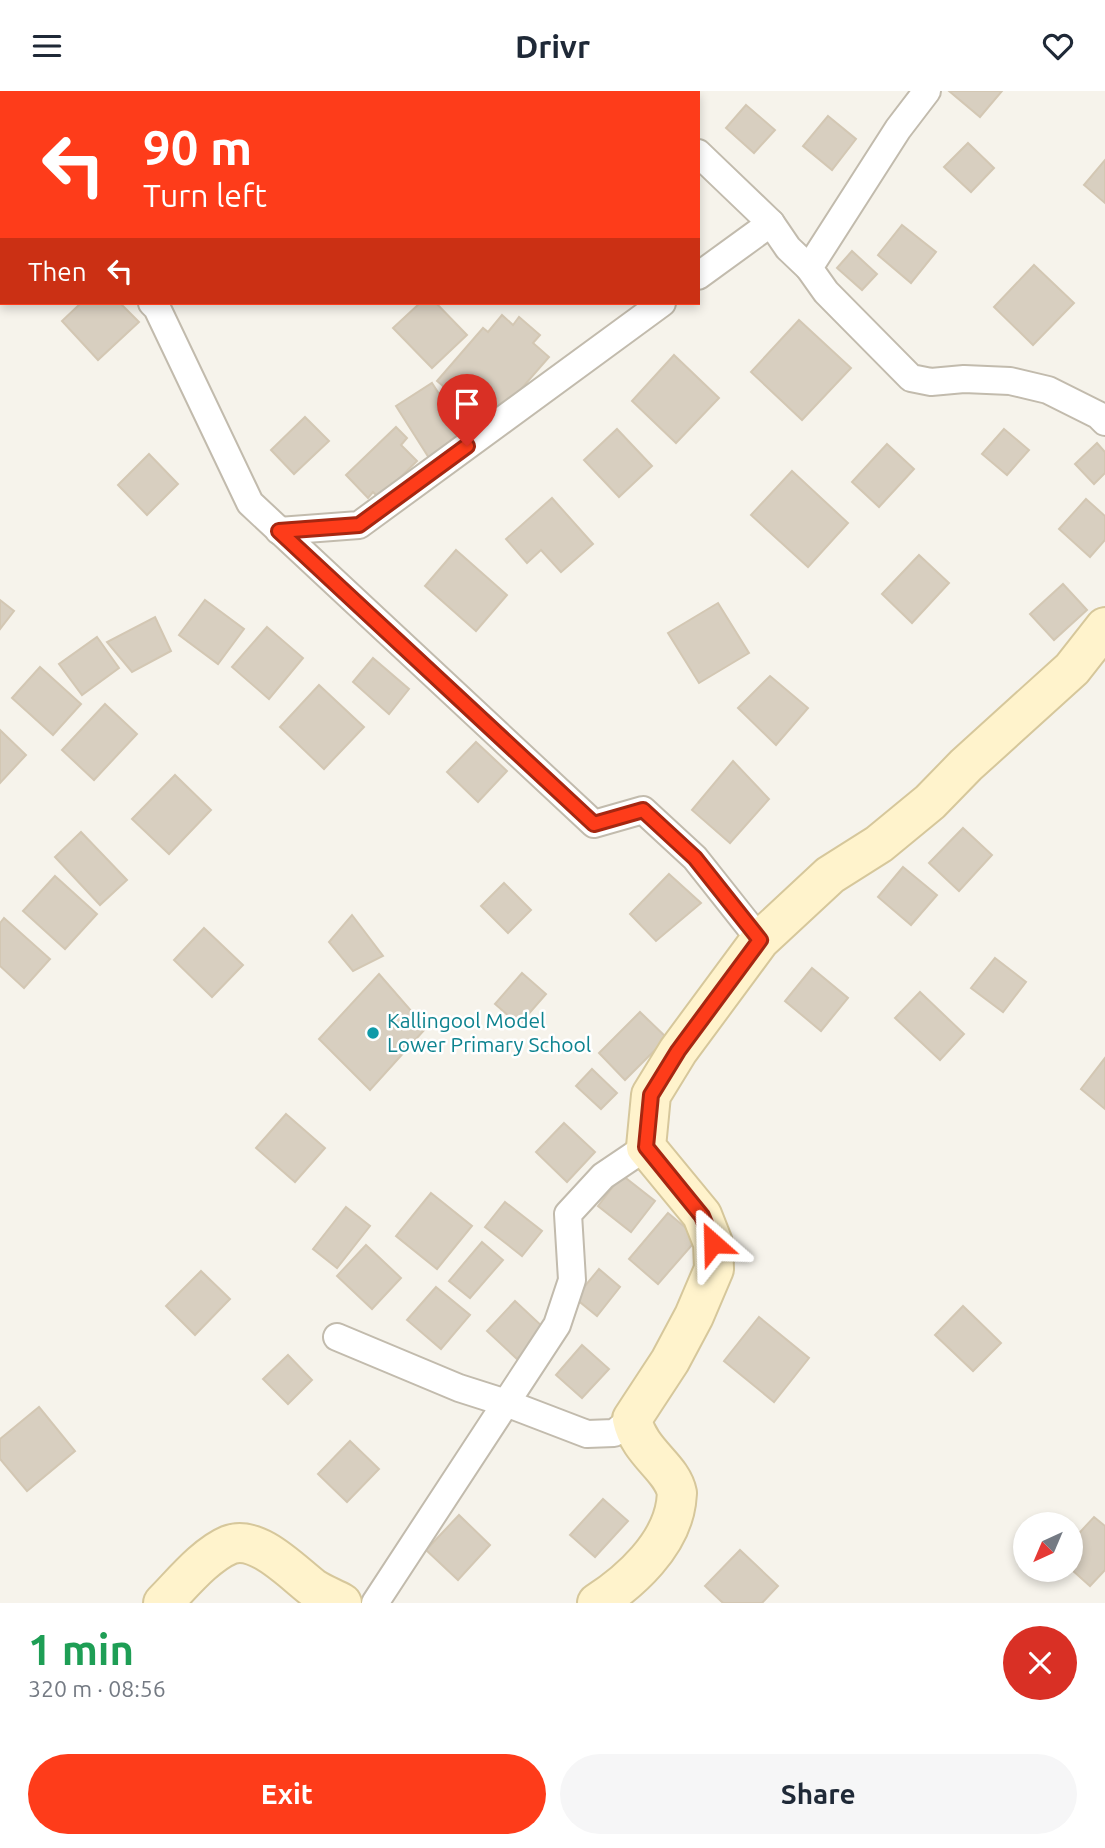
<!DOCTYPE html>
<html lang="en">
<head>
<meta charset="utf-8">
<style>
  body { margin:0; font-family:Ubuntu,sans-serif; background:#f6f6f7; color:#1f2937; height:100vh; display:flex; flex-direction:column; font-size:26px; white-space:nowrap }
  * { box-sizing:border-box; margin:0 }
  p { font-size:23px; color:#747a83 }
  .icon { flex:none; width:38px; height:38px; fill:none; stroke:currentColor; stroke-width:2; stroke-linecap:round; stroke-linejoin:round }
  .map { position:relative; height:1512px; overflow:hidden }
  .side { display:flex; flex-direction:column; background:#fff; flex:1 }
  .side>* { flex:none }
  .guide { position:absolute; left:0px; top:0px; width:700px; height:214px; box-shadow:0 4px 10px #0003; background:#fe3c1a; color:#fff; overflow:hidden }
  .needle { width:46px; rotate:224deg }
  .fabs { position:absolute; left:1013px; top:1421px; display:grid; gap:14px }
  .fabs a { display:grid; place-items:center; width:70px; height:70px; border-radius:50%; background:#fff; box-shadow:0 4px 10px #0003; font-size:35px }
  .pin { position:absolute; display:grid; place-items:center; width:60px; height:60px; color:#fff; margin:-72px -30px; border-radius:50% 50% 50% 0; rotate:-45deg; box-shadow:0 0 7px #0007 }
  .pin .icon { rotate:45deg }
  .me { position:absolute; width:77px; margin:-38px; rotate:335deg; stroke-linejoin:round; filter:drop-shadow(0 0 5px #0008) }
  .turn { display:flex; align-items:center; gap:24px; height:147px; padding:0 28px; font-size:32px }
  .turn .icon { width:91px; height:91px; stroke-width:2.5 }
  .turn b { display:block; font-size:49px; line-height:60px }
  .then { display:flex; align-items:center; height:66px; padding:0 28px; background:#0003; gap:14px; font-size:26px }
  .round { display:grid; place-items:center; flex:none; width:74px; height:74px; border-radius:37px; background:#f6f6f7 }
  .summary { display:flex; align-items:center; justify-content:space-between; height:119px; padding:0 28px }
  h1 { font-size:42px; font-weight:600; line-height:52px; color:#1e9e55 }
  .primary-button { display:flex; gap:14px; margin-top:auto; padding:14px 28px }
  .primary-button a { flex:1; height:80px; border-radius:42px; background:#fe3c1a; color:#fff; font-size:28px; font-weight:600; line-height:80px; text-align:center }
  .primary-button a+a { background:#f6f6f7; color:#1f2937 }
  header { display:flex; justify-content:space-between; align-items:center; height:91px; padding:0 28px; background:#fff; font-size:32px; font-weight:600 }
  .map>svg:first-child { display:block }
  .building { fill:#d8cfc0; stroke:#d3c7b3; stroke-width:2 }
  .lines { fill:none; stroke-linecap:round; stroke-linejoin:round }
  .street-casing { stroke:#c2bbad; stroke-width:30 }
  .secondary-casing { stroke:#d6c79b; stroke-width:42 }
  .street { stroke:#fff; stroke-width:26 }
  .secondary { stroke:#fff3cc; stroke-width:38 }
  .route-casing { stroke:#a52711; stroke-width:18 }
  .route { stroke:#fe3c1a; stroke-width:12 }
  .culture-dot { fill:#0f9aa8; stroke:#fff; stroke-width:2.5 }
  .labels { text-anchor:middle; stroke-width:5; stroke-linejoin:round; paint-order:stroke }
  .culture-label { font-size:21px; fill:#0d838f; stroke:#fff; text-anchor:start }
</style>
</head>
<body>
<header><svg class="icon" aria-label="menu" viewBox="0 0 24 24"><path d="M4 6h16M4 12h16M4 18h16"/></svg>Drivr<svg class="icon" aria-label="heart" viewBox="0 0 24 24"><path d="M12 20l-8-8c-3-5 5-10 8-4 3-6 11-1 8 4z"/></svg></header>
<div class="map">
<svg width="1105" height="1512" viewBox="0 0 1105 1512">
  <rect width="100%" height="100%" fill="#f6f3eb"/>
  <g class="building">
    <polygon points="0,0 31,0 2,2 2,18"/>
    <polygon points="153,0 214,0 215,2 151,2"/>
    <polygon points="949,0 1002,0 980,26"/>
    <polygon points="746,14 775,39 754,62 726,37"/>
    <polygon points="828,25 856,48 832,79 803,55"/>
    <polygon points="968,52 994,77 971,101 944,76"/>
    <polygon points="1105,69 1105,112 1084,94"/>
    <polygon points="902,134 936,161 911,192 878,164"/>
    <polygon points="852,160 877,183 862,199 837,177"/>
    <polygon points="1034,174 1074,212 1033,254 994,216"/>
    <polygon points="81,212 120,212 139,231 98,269 62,230"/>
    <polygon points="420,212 436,212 467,244 432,277 393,237"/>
    <polygon points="502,224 513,234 519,226 540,244 533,252 549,266 501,321 482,304 470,318 437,290 483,237 488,241"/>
    <polygon points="799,229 851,277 802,329 751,281"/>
    <polygon points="674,264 719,307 676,352 632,310"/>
    <polygon points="432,292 467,346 431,370 396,315"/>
    <polygon points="305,326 329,350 294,383 271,359"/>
    <polygon points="396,336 407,347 401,354 417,370 379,407 373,401 368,407 346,384"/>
    <polygon points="617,338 652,375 619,406 584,369"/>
    <polygon points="1004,338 1029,359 1007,384 982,363"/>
    <polygon points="1097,352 1105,361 1105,382 1094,393 1075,373"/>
    <polygon points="887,353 914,378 879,416 852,391"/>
    <polygon points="149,363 178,393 147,424 118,394"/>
    <polygon points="792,380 848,432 808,476 751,424"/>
    <polygon points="552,407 593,453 561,481 541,459 527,472 506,448"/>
    <polygon points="1086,408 1105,425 1105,449 1090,466 1059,438"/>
    <polygon points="456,459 507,504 476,540 425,495"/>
    <polygon points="919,464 949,492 912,532 882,503"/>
    <polygon points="1063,493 1087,519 1054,549 1030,523"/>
    <polygon points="0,509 14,520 0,538"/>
    <polygon points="205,509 244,538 218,573 179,544"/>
    <polygon points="718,512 749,562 699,592 668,542"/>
    <polygon points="155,526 171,560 132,581 107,551"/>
    <polygon points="267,536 303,567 269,608 232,576"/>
    <polygon points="97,546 119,577 82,604 59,573"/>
    <polygon points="373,567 409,598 389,623 353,591"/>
    <polygon points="40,576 81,613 53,644 12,607"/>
    <polygon points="770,585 808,617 776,654 738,617"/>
    <polygon points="319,594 364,636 324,678 280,636"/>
    <polygon points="105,613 137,643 94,689 62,659"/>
    <polygon points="0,639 26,664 0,692"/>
    <polygon points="476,651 507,680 478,711 447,681"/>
    <polygon points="733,670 769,708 730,752 692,719"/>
    <polygon points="175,684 211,719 169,763 132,728"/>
    <polygon points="963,737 992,764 959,800 929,772"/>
    <polygon points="81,741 127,789 100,814 55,766"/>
    <polygon points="903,776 937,804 911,834 878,806"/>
    <polygon points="669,783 701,812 656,850 630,823"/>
    <polygon points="55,785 97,823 65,858 23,820"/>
    <polygon points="504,792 531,819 508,842 481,815"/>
    <polygon points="352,824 383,865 353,880 329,851"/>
    <polygon points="4,827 50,868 24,897 0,875 0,832"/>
    <polygon points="204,837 243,874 212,906 174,869"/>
    <polygon points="995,867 1026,891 1003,921 971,897"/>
    <polygon points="812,877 848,907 821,940 785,910"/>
    <polygon points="522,882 546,903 519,934 495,913"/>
    <polygon points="379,883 426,937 370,999 319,948"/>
    <polygon points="920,901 964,943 940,969 895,927"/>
    <polygon points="640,921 667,947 625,989 599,962"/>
    <polygon points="1105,967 1105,1018 1081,998"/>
    <polygon points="592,978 617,1002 601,1018 576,995"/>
    <polygon points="286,1023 325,1057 295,1091 256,1057"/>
    <polygon points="564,1032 595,1061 567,1091 536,1061"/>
    <polygon points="622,1084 655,1110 631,1141 598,1115"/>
    <polygon points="431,1102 472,1135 437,1178 396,1145"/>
    <polygon points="505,1111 542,1140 522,1165 485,1136"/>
    <polygon points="346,1116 370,1135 337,1177 313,1158"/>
    <polygon points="668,1122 698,1147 658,1193 629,1168"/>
    <polygon points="482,1151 503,1169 470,1207 449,1190"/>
    <polygon points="366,1154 401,1187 372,1218 337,1185"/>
    <polygon points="599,1178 620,1196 597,1225 575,1207"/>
    <polygon points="201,1180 230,1208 195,1244 166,1215"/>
    <polygon points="436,1196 470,1224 441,1258 407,1229"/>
    <polygon points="515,1210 545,1238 517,1268 487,1240"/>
    <polygon points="963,1215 1001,1252 973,1280 935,1244"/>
    <polygon points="759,1226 809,1267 774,1311 724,1270"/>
    <polygon points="582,1254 609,1278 582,1307 556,1284"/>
    <polygon points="288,1264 312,1289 288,1313 263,1288"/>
    <polygon points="39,1316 75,1360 27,1400 0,1368 0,1348"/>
    <polygon points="350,1350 379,1378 347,1411 318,1383"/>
    <polygon points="603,1408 628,1430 595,1466 570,1444"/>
    <polygon points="459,1424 490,1454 458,1489 426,1459"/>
    <polygon points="1094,1426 1105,1435 1105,1479 1090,1495 1071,1478 1071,1451"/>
    <polygon points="740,1459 778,1495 762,1512 723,1512 705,1495"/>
  </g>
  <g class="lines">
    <defs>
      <g id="street">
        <polyline points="631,0 633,2"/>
        <polyline points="927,0 898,38 809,177 826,201 911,287 931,291 964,288 1010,290 1048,299 1098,324 1105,331"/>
        <polyline points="0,55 2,57"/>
        <polyline points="698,62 771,132 788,157 809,177"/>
        <polyline points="698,185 771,132"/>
        <polyline points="152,212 157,217 250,412 594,733 643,719 695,767 760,849"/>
        <polyline points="279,440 359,434 662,212"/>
        <polyline points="337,1246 459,1297 506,1312 587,1343 614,1342 632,1328"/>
        <polyline points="375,1512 557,1234 572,1189 568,1123 603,1085 646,1056"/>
      </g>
      <g id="secondary">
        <path d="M 163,1512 C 181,1494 205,1464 229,1454 C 257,1443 292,1481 313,1497 C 322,1503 333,1507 342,1512"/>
        <path d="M 597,1512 C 631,1490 670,1454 676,1412 C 676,1412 677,1402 677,1402 C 672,1376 639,1362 632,1328 L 670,1270 L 694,1225 L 714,1178 L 713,1152 L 702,1124 L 646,1056 L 651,1004 L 678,960 L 760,849 L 830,784 L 879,753 L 930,711 L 966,674 L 1072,578 L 1105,536"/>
      </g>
    </defs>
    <use href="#street" class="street-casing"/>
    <use href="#secondary" class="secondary-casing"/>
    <use href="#street" class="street"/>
    <use href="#secondary" class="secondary"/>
  </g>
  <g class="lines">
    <defs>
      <polyline id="route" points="467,355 359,434 279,440 594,733 643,719 695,767 760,849 678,960 651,1004 646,1056 702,1125 713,1152"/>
    </defs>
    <use href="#route" class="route-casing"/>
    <use href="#route" class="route"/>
  </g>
  <circle class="culture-dot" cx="373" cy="942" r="7"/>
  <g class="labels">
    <g class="culture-label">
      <text x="387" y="937">Kallingool Model<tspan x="387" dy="24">Lower Primary School</tspan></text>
    </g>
  </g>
</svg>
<div class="fabs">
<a><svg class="needle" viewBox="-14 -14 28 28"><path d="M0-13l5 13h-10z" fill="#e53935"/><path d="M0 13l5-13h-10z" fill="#747a83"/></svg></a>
</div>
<div class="pin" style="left:467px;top:355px;background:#d93025"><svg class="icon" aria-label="arrive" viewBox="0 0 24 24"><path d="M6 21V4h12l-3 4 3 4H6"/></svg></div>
<svg class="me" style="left:713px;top:1152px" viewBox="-20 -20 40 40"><path d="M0-17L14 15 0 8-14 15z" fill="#fe3c1a" stroke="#fff" stroke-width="4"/></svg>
<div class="guide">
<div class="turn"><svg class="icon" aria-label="left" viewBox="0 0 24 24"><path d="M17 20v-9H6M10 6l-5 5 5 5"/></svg><div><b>90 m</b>Turn left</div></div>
<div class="then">Then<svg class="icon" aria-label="left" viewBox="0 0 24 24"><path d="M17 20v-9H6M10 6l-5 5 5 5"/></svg></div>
</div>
</div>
<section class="side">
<div class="summary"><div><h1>1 min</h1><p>320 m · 08:56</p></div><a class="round" style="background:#d93025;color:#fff"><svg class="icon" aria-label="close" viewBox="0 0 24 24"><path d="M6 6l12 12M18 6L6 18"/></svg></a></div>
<div class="primary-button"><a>Exit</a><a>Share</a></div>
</section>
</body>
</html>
